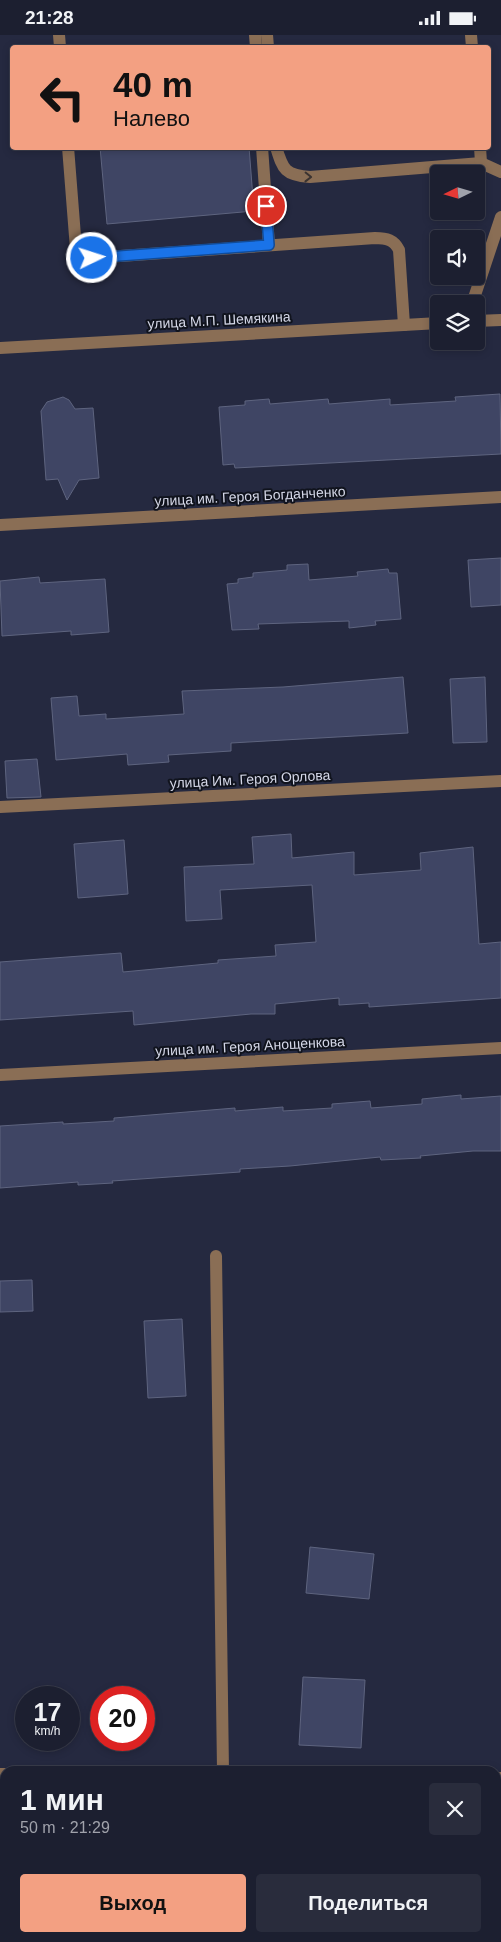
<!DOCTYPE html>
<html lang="ru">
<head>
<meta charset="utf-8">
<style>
  body { margin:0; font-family:Arial,sans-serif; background:#292c3c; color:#f1f3f6; height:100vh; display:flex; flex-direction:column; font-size:19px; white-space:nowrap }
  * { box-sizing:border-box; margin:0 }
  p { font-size:16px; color:#a0a2ab }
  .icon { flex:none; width:28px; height:28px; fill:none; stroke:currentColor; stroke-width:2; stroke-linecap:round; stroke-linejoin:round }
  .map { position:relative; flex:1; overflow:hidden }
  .drawer { position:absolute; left:0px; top:1731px; width:501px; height:176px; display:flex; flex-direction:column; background:#1c1f30; border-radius:15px 15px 0 0; box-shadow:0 2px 8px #0003,0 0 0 1px #3a3d4c }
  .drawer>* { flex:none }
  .top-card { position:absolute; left:10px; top:10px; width:481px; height:105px; border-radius:5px; box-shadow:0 2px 8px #0003,0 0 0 1px #3a3d4c; background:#f3a082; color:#111; overflow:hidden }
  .needle { width:32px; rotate:265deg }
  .tools { position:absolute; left:430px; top:130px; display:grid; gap:10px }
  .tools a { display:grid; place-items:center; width:55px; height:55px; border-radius:5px; background:#1c1f30; box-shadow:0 2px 8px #0003,0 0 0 1px #3a3d4c; font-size:25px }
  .speed { position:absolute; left:15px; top:1651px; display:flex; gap:10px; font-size:25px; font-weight:700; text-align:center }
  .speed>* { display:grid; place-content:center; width:65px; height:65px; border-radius:50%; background:#1c1f30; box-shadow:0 2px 8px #0003,0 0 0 1px #3a3d4c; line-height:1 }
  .speed small { font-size:12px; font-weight:400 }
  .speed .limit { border:8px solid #d22; background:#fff; color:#111 }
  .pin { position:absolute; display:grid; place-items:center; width:42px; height:42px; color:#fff; margin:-21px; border:2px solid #fff; border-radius:50%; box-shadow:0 1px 5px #0007 }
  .me { position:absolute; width:55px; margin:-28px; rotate:86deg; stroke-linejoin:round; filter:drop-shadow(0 0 4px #0008) }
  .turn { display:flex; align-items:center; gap:18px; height:105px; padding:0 20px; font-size:22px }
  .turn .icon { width:65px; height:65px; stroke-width:2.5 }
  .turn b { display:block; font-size:35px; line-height:42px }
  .round { display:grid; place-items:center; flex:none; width:52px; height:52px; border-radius:5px; background:#292c3c }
  .head { display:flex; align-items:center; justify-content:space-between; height:85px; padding:0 20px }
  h1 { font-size:30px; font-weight:800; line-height:38px }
  .button { display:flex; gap:10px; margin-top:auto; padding:10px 20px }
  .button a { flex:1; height:58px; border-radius:5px; background:#f3a082; color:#111; font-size:20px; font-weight:800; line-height:58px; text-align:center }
  .button a+a { background:#292c3c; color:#f1f3f6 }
  .status { display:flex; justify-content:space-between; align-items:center; height:35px; padding:0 25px; background:#1c1f30; direction:ltr }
  .status svg { height:14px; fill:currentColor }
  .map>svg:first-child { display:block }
  .building { fill:#3f4564; stroke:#5e647f }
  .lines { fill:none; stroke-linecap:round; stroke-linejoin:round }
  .minor { stroke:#8a6e55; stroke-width:12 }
  .oneway { stroke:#3b3331 }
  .route-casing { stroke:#114b97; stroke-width:12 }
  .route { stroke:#1a73e8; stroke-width:9 }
  .labels { text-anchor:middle; stroke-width:4; stroke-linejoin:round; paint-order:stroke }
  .street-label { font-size:14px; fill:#d4d7e7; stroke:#10131d }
</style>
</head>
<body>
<div class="status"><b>21:28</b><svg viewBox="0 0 49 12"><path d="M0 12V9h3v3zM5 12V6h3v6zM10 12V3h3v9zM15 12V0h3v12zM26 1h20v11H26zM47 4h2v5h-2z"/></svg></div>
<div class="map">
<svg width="501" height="1907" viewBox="0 0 501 1907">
  <rect width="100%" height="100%" fill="#252940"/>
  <g class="building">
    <polygon points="100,112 249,112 254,176 107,189"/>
    <polygon points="500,359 501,419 235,433 234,429 223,430 219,372 245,370 245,366 269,364 270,369 328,364 329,369 390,364 390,370 456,366 455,362"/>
    <polygon points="63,362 69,365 75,374 93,373 99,443 79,445 67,465 58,444 46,445 41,376 47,367"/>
    <polygon points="501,523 501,570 471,572 468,525"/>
    <polygon points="308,529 309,545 358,541 357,537 388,534 389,538 397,538 401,584 375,586 376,590 349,593 349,586 258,589 259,594 232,595 227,549 238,548 238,544 253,542 253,538 287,535 287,530"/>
    <polygon points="39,542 40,548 105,544 109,597 71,600 71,596 2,601 0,546"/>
    <polygon points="403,642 408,698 231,708 231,716 168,720 169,727 128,730 127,719 56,725 51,663 77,661 79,681 106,679 106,684 184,679 182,656 283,652"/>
    <polygon points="485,642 487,707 453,708 450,644"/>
    <polygon points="37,724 41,762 7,763 5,726"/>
    <polygon points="291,799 292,823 354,817 354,840 421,835 420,818 473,812 479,909 501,907 501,963 369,972 369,968 339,970 339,963 275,969 275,979 251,979 134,990 133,976 0,985 0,927 121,918 123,937 218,928 218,925 276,921 275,910 316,907 312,850 220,855 222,884 186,886 184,832 254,829 252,802"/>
    <polygon points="124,805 128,859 78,863 74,809"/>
    <polygon points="461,1060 461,1064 501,1061 501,1116 473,1116 420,1121 421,1123 381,1125 380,1122 290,1131 240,1134 240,1137 198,1140 112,1146 113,1148 78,1150 78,1147 0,1153 0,1091 63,1087 63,1089 114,1086 114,1083 235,1073 235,1076 283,1072 283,1076 332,1073 332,1069 370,1066 371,1073 422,1069 422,1064"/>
    <polygon points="32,1245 33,1276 0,1277 0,1246"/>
    <polygon points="182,1284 186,1361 148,1363 144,1286"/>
    <polygon points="310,1512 374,1519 369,1564 306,1558"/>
    <polygon points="303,1642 365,1645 361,1713 299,1710"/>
  </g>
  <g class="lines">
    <g class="minor">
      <polyline points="59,0 60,12"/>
      <polyline points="255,0 256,12"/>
      <polyline points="267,0 268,12"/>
      <polyline points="471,0 472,12"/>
      <path d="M 68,112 L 76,214 L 83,222 L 92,223 L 375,203 C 387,203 394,205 399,215 L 404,290"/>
      <polyline points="262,112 269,210"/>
      <path d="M 276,112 C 283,135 285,140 310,142 L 481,128 L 501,137"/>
      <polyline points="480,112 481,128"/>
      <polyline points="472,269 501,182"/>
      <polyline points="476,286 501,285"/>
      <polyline points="0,313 439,288"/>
      <polyline points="0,490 501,462"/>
      <polyline points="0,772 501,746"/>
      <polyline points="0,1040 501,1013"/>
      <polyline points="216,1221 223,1736"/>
      <polyline points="0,1739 5,1739"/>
      <polyline points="496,1743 501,1743"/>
      <polyline points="90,1902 90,1907"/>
    </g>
  </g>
  <defs><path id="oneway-chevron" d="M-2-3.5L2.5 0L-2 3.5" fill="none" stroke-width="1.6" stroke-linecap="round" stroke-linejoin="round" transform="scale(1.25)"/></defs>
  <use class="oneway" href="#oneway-chevron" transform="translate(308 142) rotate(1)"/>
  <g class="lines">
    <defs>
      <polyline id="route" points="92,223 269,210 266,171"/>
    </defs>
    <use href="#route" class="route-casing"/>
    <use href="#route" class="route"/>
  </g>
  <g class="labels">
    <g class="street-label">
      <text transform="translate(219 285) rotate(-3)" y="5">улица М.П. Шемякина</text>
      <text transform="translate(250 461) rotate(-3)" y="5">улица им. Героя Богданченко</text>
      <text transform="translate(250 744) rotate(-3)" y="5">улица Им. Героя Орлова</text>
      <text transform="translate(250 1011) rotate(-3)" y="5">улица им. Героя Анощенкова</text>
    </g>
  </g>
</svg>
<div class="tools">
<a><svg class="needle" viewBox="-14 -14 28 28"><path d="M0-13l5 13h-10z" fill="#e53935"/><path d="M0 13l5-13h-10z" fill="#a0a2ab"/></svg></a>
<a><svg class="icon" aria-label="sound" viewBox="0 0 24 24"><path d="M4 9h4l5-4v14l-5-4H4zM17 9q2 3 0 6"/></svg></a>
<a><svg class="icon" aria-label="layers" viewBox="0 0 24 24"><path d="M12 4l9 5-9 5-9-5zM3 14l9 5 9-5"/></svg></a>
</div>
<div class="speed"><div>17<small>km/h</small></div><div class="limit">20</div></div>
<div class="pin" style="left:266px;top:171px;background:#d93025"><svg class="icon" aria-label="arrive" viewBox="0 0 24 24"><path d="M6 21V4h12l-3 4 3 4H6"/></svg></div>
<svg class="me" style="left:92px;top:223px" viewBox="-20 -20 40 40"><circle r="17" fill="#1a73e8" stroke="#fff" stroke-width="3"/><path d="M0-11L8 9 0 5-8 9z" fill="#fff"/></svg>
<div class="top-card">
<div class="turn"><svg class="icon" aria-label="left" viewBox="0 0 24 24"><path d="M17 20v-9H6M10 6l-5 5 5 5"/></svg><div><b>40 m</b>Налево</div></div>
</div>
<section class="drawer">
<div class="head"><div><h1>1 мин</h1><p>50 m · 21:29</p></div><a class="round"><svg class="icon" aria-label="close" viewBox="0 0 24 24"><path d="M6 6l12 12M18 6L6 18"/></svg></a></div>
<div class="button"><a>Выход</a><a>Поделиться</a></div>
</section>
</div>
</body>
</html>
